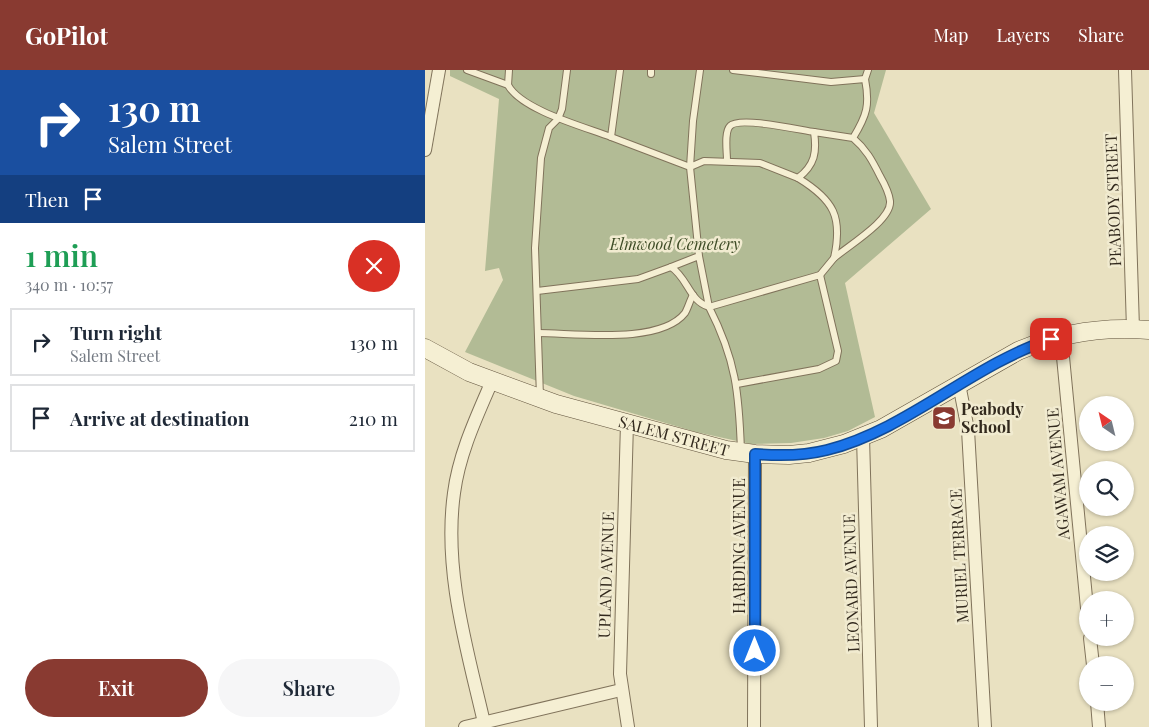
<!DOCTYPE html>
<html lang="en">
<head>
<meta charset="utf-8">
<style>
  body { margin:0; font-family:"Playfair Display",serif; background:#f6f6f7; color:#1f2937; height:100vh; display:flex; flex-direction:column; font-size:19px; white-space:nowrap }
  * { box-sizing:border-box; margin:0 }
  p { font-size:16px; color:#747a83 }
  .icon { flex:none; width:28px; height:28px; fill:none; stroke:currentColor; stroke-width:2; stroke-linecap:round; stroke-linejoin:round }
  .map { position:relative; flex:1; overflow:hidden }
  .details { display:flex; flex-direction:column; background:#fff; width:425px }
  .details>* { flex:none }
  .guide { background:#1a4fa0; color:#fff; overflow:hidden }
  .needle { width:32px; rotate:325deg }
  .buttons { position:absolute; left:654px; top:326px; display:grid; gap:10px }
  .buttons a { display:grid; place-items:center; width:55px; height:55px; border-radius:50%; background:#fff; box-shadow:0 1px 4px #0004; font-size:25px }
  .pin { position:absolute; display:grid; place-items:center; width:42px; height:42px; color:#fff; margin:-21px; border-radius:10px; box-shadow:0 2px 8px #0006 }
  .me { position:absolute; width:55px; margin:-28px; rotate:0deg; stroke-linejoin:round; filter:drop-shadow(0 0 4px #0008) }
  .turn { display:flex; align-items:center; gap:18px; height:105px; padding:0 25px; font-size:22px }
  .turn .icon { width:65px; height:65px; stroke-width:2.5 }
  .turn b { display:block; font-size:35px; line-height:42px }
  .then { display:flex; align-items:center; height:48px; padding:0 25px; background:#0003; gap:10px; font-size:19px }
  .round { display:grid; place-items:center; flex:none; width:52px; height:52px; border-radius:26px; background:#f6f6f7 }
  .head { display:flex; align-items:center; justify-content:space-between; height:85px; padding:0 25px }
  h1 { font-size:30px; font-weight:600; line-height:38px; color:#1e9e55 }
  .button { display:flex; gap:10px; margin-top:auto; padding:10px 25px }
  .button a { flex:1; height:58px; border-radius:30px; background:#893a31; color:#fff; font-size:20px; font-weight:600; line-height:58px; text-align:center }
  .button a+a { background:#f6f6f7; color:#1f2937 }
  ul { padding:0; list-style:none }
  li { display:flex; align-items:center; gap:15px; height:68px; margin:0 10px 8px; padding:0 15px; border:2px solid #e0e1e3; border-radius:0px }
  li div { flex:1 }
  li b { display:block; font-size:19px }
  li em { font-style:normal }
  header { display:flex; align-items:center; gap:30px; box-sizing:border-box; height:70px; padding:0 25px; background:#893a31; color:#fff }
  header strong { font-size:24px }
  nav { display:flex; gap:28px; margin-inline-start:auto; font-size:18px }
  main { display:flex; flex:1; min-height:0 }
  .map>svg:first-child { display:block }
  .cemetery { fill:#b2bb95 }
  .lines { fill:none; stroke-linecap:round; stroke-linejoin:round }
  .lane-casing { stroke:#80735b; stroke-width:8 }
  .street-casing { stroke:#80735b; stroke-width:14 }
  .secondary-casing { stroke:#62543e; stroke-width:19 }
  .lane { stroke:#f5efd3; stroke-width:6 }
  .street { stroke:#f5efd3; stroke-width:12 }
  .secondary { stroke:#f5efd3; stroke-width:18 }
  .route-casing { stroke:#114b97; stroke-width:12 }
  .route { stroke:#1a73e8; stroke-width:9 }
  .labels { text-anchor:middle; stroke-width:5; stroke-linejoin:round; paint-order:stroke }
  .street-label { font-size:16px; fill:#32291d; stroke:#f1ebd0 }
  .park-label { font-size:16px; font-style:italic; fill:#3e4c26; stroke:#f1ebd0 }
  .poi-label { font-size:16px; font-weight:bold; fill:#32291d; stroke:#f1ebd0; text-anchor:start }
</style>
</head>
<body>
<header>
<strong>GoPilot</strong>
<nav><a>Map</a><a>Layers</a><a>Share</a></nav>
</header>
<main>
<section class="details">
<div class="guide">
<div class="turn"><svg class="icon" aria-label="right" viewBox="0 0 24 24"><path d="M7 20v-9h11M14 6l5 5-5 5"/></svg><div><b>130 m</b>Salem Street</div></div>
<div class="then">Then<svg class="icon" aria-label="arrive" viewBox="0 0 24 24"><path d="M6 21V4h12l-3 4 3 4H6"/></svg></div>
</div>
<div class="head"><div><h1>1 min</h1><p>340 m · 10:57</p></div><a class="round" style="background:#d93025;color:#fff"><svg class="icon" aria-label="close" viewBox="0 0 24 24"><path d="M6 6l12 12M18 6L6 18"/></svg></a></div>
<ul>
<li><svg class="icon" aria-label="right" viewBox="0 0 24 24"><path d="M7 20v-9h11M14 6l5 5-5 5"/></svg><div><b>Turn right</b><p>Salem Street</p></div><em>130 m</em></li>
<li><svg class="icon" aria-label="arrive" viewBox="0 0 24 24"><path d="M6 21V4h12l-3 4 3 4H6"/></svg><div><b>Arrive at destination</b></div><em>210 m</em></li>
</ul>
<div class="button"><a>Exit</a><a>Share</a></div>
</section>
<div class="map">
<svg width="724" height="657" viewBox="0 0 724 657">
  <rect width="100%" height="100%" fill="#e9e1c1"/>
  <polygon class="cemetery" points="25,0 461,0 449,43 506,139 420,213 450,347 423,361 399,368 366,373 326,374 271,362 149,326 40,282 78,210 74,198 60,201 74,29 25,6"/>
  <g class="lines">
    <defs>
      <g id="lane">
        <polyline points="42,0 83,15"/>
        <path d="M 84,0 L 83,15 C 96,40 160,57 186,67 L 195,0"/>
        <polyline points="275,0 268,51 265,97 279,91 335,93 373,108"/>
        <path d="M 308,0 L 406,12 L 440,9 C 445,35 442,45 428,68 L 389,62 C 392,82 390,95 373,108 C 409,130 418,147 409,188 C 423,176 467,150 465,131 C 464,122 459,113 455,106 C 447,90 441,79 428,68"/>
        <polyline points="226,4 226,0"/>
        <polyline points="440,9 443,0"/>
        <path d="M 186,67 L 265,97 L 274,186 L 246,197 C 263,208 264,231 284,237 L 274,186"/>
        <path d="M 302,90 C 302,82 299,62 305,56 C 314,46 375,60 389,62"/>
        <polyline points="395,205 409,188"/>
        <polyline points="112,221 213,209 246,197"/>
        <path d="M 113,263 C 150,263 235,275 260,243 C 263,238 265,230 268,225"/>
        <path d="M 312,314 L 394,299 L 411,291 L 413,281 L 395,205 L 284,237 C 311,290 314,323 316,381"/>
        <polyline points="115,327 110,178 116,88 124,58 133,49 137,39 142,0"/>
      </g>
      <g id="street">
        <polyline points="700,0 708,259"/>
        <polyline points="0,80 14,0"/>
        <polyline points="636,266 662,538"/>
        <polyline points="534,314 543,360 560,657"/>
        <polyline points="202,353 195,604 203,657"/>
        <polyline points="438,367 446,657"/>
        <polyline points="665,568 668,595"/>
        <polyline points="672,632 674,657"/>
        <polyline points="40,657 196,620"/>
        <path d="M 60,657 C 43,582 18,502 29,423 C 34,384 51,348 67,311"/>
        <polyline points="329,657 330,384"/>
      </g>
      <g id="secondary">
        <path id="s1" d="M 0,278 L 44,302 L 131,334 L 301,380 L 330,384 L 364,385 L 384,383 L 419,374 L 456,359 L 593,281 C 635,263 678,256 724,260"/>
      </g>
    </defs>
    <use href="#lane" class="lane-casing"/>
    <use href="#street" class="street-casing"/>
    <use href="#secondary" class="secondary-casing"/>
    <use href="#lane" class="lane"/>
    <use href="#street" class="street"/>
    <use href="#secondary" class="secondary"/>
  </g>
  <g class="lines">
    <defs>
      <path id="route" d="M 330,581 L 330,384 C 354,386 378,386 402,380 C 482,360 547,295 626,269"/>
    </defs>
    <use href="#route" class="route-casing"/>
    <use href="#route" class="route"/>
  </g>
  <defs>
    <symbol id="school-square" viewBox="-11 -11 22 22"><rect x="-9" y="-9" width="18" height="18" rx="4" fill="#893a31" stroke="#f1ebd0"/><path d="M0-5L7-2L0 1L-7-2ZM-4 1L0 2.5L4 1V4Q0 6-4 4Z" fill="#fff"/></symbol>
  </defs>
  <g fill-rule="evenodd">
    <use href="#school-square" x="505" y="334" width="28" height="28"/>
  </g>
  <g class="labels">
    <g class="street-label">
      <text transform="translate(688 130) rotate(-92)" y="6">PEABODY STREET</text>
      <text dy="6" stroke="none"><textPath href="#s1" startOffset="265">SALEM STREET</textPath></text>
      <text transform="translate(633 404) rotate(-95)" y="6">AGAWAM AVENUE</text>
      <text transform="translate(314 476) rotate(-90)" y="6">HARDING AVENUE</text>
      <text transform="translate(534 486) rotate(-93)" y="6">MURIEL TERRACE</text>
      <text transform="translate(181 505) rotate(-88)" y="6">UPLAND AVENUE</text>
      <text transform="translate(426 513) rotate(-92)" y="6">LEONARD AVENUE</text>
    </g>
    <g class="park-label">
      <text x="250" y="180">Elmwood Cemetery</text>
    </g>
    <g class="poi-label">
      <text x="536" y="345">Peabody<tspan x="536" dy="18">School</tspan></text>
    </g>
  </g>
</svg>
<div class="buttons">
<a><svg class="needle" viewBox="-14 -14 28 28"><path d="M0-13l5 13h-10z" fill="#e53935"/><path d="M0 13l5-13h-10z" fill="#747a83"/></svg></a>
<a><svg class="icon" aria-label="search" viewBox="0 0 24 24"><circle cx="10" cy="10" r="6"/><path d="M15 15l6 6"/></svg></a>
<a><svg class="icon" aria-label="layers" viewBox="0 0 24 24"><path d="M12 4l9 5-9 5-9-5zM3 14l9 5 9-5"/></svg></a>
<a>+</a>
<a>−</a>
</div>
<div class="pin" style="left:626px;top:269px;background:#d93025"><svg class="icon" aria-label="arrive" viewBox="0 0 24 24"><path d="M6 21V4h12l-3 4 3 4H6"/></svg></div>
<svg class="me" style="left:330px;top:581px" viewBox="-20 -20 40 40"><circle r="17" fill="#1a73e8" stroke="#fff" stroke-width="3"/><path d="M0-11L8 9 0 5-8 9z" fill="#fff"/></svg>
</div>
</main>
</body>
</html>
